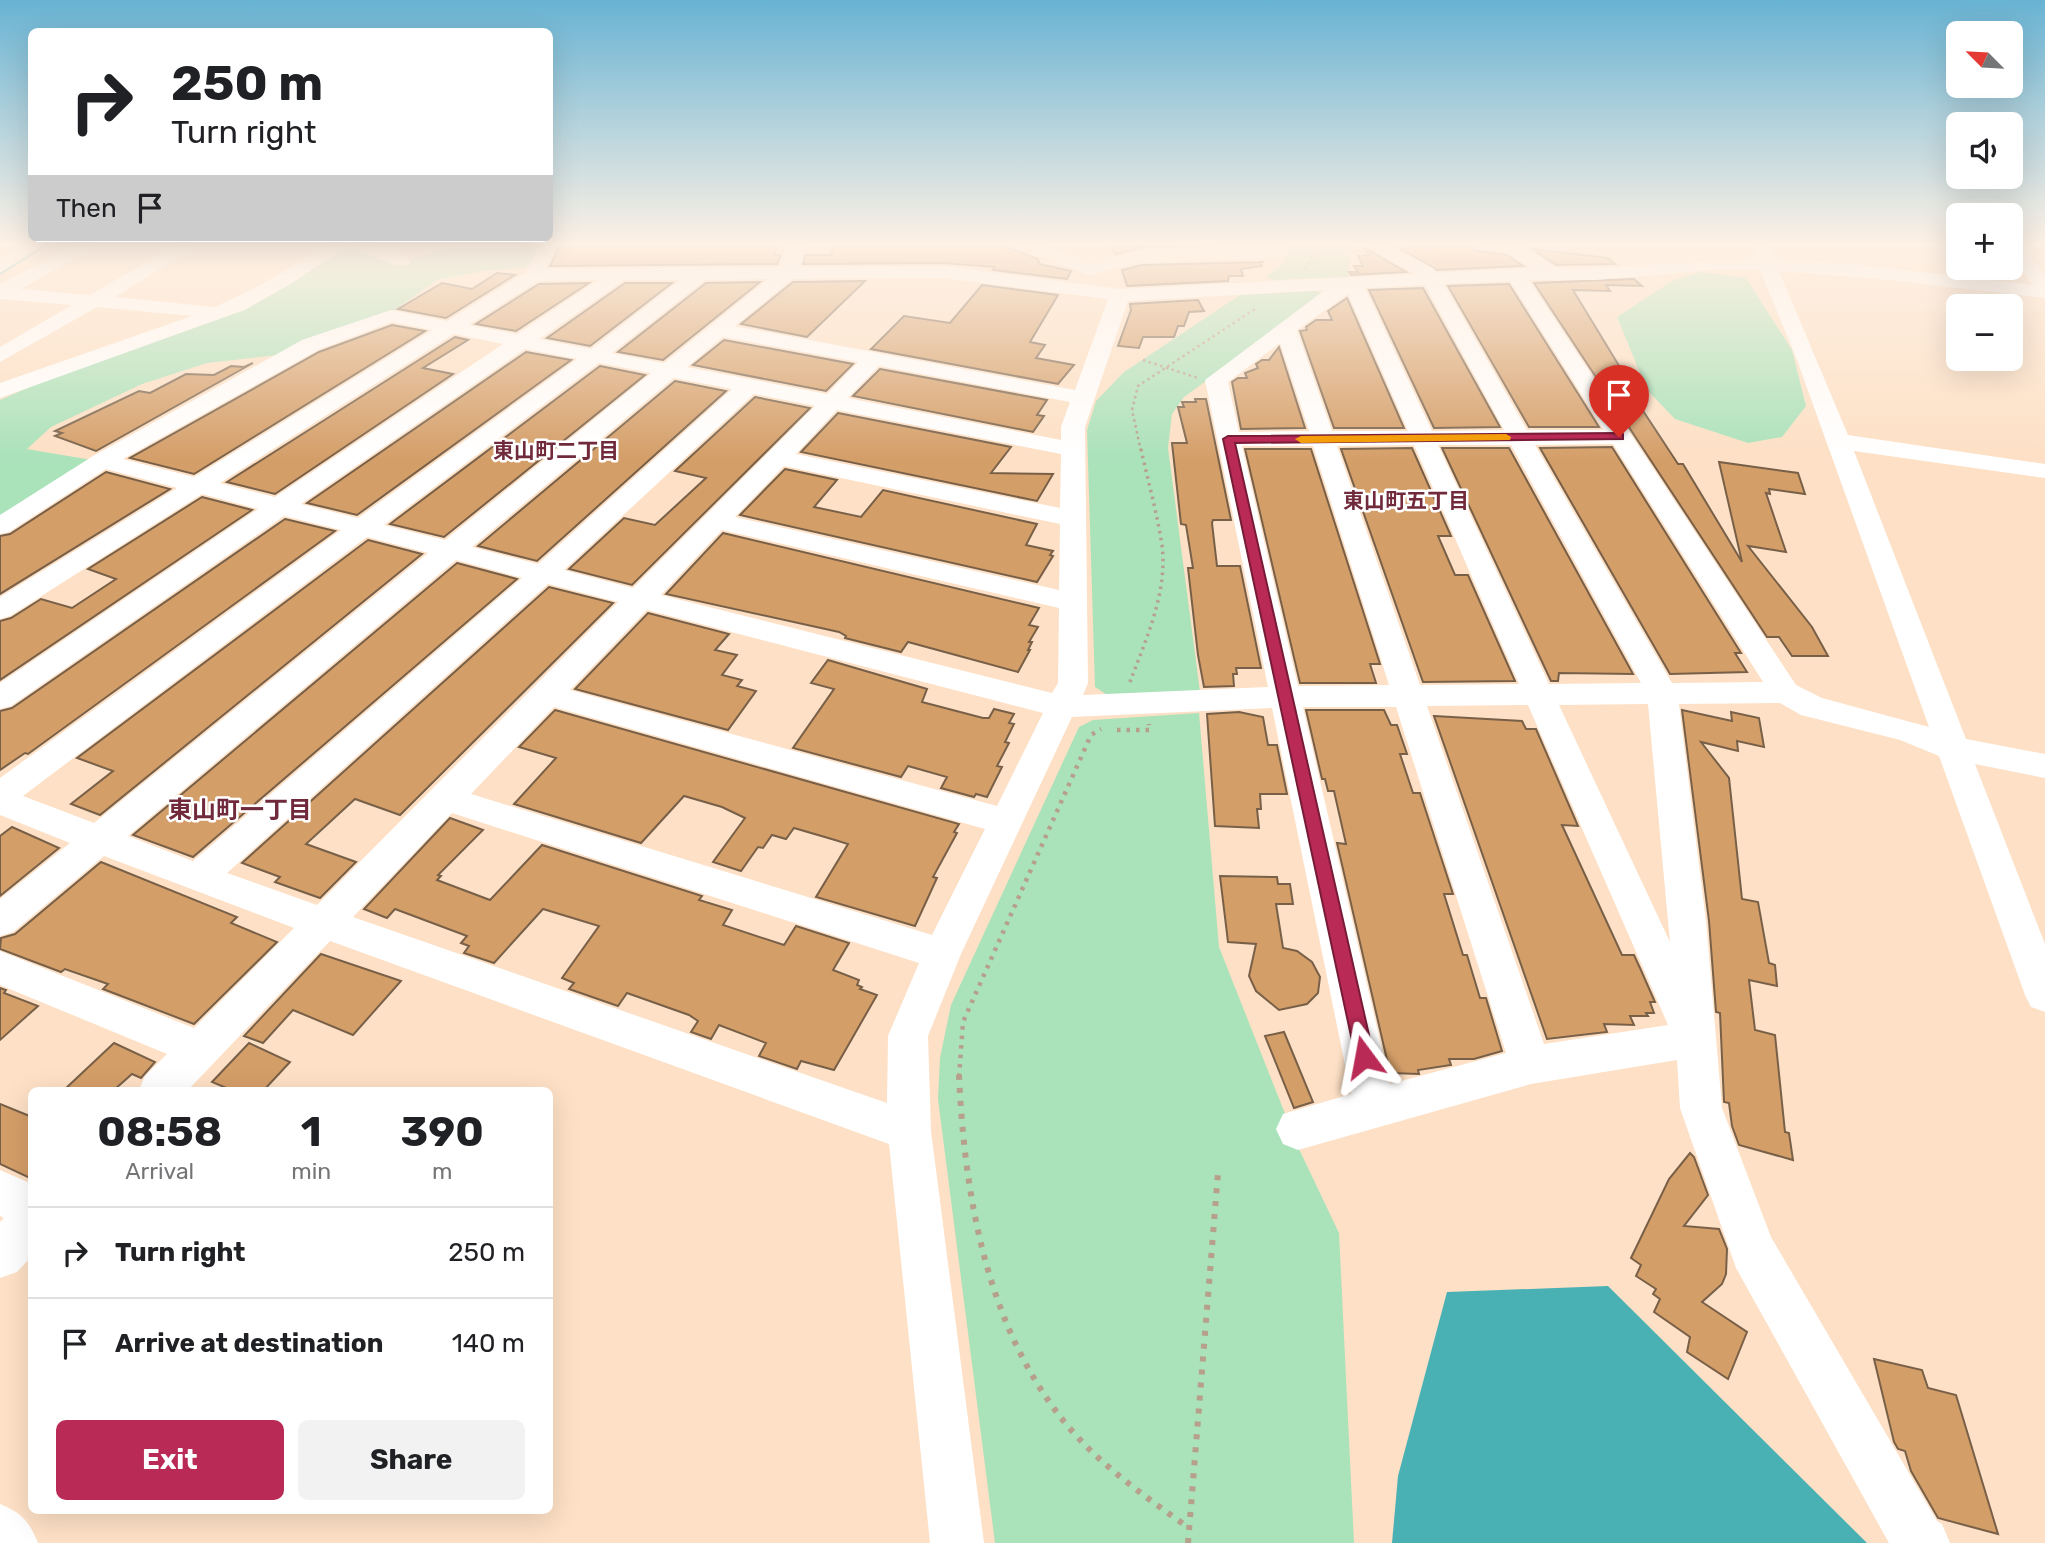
<!DOCTYPE html>
<html lang="en">
<head>
<meta charset="utf-8">
<style>
  body { margin:0; font-family:Rubik,"Noto Sans JP",sans-serif; background:#f2f2f2; color:#202124; height:100vh; display:flex; flex-direction:column; font-size:26px; white-space:nowrap }
  * { box-sizing:border-box; margin:0 }
  p { font-size:23px; color:#757577 }
  .icon { flex:none; width:38px; height:38px; fill:none; stroke:currentColor; stroke-width:2; stroke-linecap:round; stroke-linejoin:round }
  .map { position:relative; flex:1; overflow:hidden }
  .panel { position:absolute; left:28px; top:1087px; width:525px; height:427px; display:flex; flex-direction:column; background:#fff; border-radius:10px; box-shadow:0 7px 28px #0002 }
  .panel>* { flex:none }
  .top-card { position:absolute; left:28px; top:28px; width:525px; height:214px; border-radius:10px; box-shadow:0 7px 28px #0002; background:#fff; color:#202124; overflow:hidden }
  .needle { width:46px; rotate:294deg }
  .fabs { position:absolute; left:1946px; top:21px; display:grid; gap:14px }
  .fabs a { display:grid; place-items:center; width:77px; height:77px; border-radius:10px; background:#fff; box-shadow:0 7px 28px #0002; font-size:35px }
  .pin { position:absolute; display:grid; place-items:center; width:60px; height:60px; color:#fff; margin:-72px -30px; border-radius:50% 50% 50% 0; rotate:-45deg; box-shadow:0 0 7px #0007 }
  .pin .icon { rotate:45deg }
  .me { position:absolute; width:77px; margin:-38px; rotate:347deg; stroke-linejoin:round; filter:drop-shadow(0 0 5px #0008) }
  .turn { display:flex; align-items:center; gap:24px; height:147px; padding:0 28px; font-size:32px }
  .turn .icon { width:91px; height:91px; stroke-width:2.5 }
  .turn b { display:block; font-size:49px; line-height:60px }
  .then { display:flex; align-items:center; height:66px; padding:0 28px; background:#0003; gap:14px; font-size:26px }
  .eta { display:flex; justify-content:space-evenly; align-items:center; height:119px; text-align:center }
  .eta b { font-size:42px; font-weight:700; line-height:49px }
  .button { display:flex; gap:14px; margin-top:auto; padding:14px 28px }
  .button a { flex:1; height:80px; border-radius:10px; background:#b92a56; color:#fff; font-size:28px; font-weight:700; line-height:80px; text-align:center }
  .button a+a { background:#f2f2f2; color:#202124 }
  ul { padding:0; list-style:none }
  li { display:flex; align-items:center; gap:21px; height:91px; padding:0 28px; border-top:2px solid #e0e0e0 }
  li div { flex:1 }
  li b { display:block; font-size:26px }
  li em { font-style:normal }
  .map>svg:first-child { display:block }
  .green { fill:#aae2ba }
  .water { fill:#49b1b4 }
  .lines { fill:none; stroke-linecap:round; stroke-linejoin:round }
  .stream { stroke:#49b1b4; stroke-width:5 }
  .building { fill:#d49e68; stroke:#786048; stroke-width:2 }
  .path-far3 { stroke:#b69f8b; stroke-width:2.5; stroke-dasharray:2.5 3.5; stroke-linecap:butt }
  .path-far2 { stroke:#b69f8b; stroke-width:3.5; stroke-dasharray:2.5 4.5; stroke-linecap:butt }
  .path-far1 { stroke:#b69f8b; stroke-width:4.5; stroke-dasharray:3.5 6; stroke-linecap:butt }
  .path { stroke:#b69f8b; stroke-width:6; stroke-dasharray:5 8; stroke-linecap:butt }
  .minor { fill:#fff; fill-rule:evenodd }
  .route { fill:#b92a56; stroke:#781b38; stroke-width:2 }
  .slow { fill:#f59e0b }
  .labels { text-anchor:middle; stroke-width:5; stroke-linejoin:round; paint-order:stroke }
  .far-neighbourhood-label { font-size:21px; font-weight:bold; fill:#702a3b; stroke:#fff }
  .neighbourhood-label { font-size:24px; font-weight:bold; fill:#702a3b; stroke:#fff }
</style>
</head>
<body>
<div class="map">
<svg width="2045" height="1543" viewBox="0 0 2045 1543">
  <rect width="100%" height="100%" fill="#fde0c5"/>
  <g class="green">
    <polygon points="459,244 541,244 527,267 484,271 437,280 393,311 286,354 207,363 142,384 51,427 27,449 92,460 0,519 0,400 50,378 247,309 350,246 396,264"/>
    <polygon points="1291,244 1351,244 1348,277 1273,280 1266,277 1283,263"/>
    <polygon points="1700,272 1746,278 1792,350 1806,406 1782,437 1748,443 1675,419 1647,390 1617,317 1672,281"/>
    <polygon points="1316,291 1325,295 1184,397 1172,414 1168,448 1200,692 1112,698 1095,687 1087,430 1096,401 1124,372 1240,295"/>
    <polygon points="1199,713 1219,947 1299,1149 1339,1233 1354,1543 995,1543 938,1099 940,1058 951,1005 1079,727 1093,720"/>
  </g>
  <polygon class="water" points="1608,1286 1867,1543 1392,1543 1398,1476 1447,1292"/>
  <g class="lines">
    <polyline class="stream" points="0,272 46,244"/>
  </g>
  <g class="building">
    <polygon points="778,244 774,255 781,255 777,264 550,266 560,245"/>
    <polygon points="834,244 1008,244 1008,248 1038,259 1039,264 1071,271 1067,279 993,270 995,267 944,263 803,264 805,255 831,255"/>
    <polygon points="1111,244 1253,244 1142,247 1115,254"/>
    <polygon points="1472,246 1476,251 1507,255 1523,266 1437,270 1399,248"/>
    <polygon points="1364,249 1367,249 1406,272 1351,275 1349,272 1358,272 1354,266 1363,266 1358,256 1370,255"/>
    <polygon points="1532,249 1608,258 1615,264 1556,265"/>
    <polygon points="1260,262 1262,266 1241,269 1243,276 1229,276 1228,281 1127,286 1122,270 1142,265 1264,262"/>
    <polygon points="497,273 515,275 446,318 398,309 442,283 472,289"/>
    <polygon points="1634,279 1642,286 1606,285 1610,291 1573,290 1638,397 1634,397 1678,464 1683,464 1742,562 1719,462 1798,473 1805,494 1769,489 1770,494 1766,493 1786,552 1748,546 1812,627 1828,656 1792,656 1779,637 1767,637 1534,283"/>
    <polygon points="865,281 807,337 741,324 793,282"/>
    <polygon points="760,282 663,360 618,352 706,283"/>
    <polygon points="589,283 516,331 476,324 539,284"/>
    <polygon points="625,283 672,283 590,346 547,338"/>
    <polygon points="1509,284 1599,427 1529,427 1448,286"/>
    <polygon points="982,285 1058,295 1030,342 1045,345 1036,358 1074,365 1058,384 871,349 904,316 950,323"/>
    <polygon points="1423,288 1500,427 1434,428 1369,290"/>
    <polygon points="1347,298 1404,428 1334,428 1300,331 1307,330 1306,327 1316,320 1332,320 1328,311"/>
    <polygon points="1198,300 1204,311 1189,312 1184,326 1178,326 1174,337 1143,337 1139,348 1118,346 1131,310 1130,304"/>
    <polygon points="392,325 425,331 194,474 130,458 319,352"/>
    <polygon points="455,337 468,340 423,368 453,374 275,494 227,482"/>
    <polygon points="724,340 853,364 826,391 693,365"/>
    <polygon points="1279,347 1305,428 1241,429 1232,382 1238,378 1247,378 1245,373 1258,368 1256,364 1262,360 1269,360"/>
    <polygon points="526,352 571,360 357,515 307,503"/>
    <polygon points="253,363 96,451 55,436 62,433 55,431 139,391 150,393 186,374 214,375 231,366 244,367"/>
    <polygon points="600,366 645,375 444,537 390,524"/>
    <polygon points="880,369 1047,400 1037,415 1044,416 1033,432 853,396"/>
    <polygon points="675,381 726,391 537,561 478,546"/>
    <polygon points="755,397 810,408 632,585 569,569 624,518 655,525 706,478 675,471"/>
    <polygon points="1195,399 1206,399 1231,520 1213,520 1212,523 1217,566 1240,566 1261,668 1236,668 1237,674 1233,674 1234,686 1204,687 1198,655 1188,568 1193,568 1186,525 1181,524 1172,443 1187,443 1178,407 1184,407 1182,402 1196,402"/>
    <polygon points="838,413 1011,447 991,473 1053,474 1037,501 801,452"/>
    <polygon points="1612,447 1741,653 1735,653 1747,672 1670,674 1540,448"/>
    <polygon points="1412,448 1451,536 1438,536 1455,575 1468,575 1515,681 1423,682 1341,449"/>
    <polygon points="1442,448 1509,448 1633,674 1559,673 1558,681 1551,681"/>
    <polygon points="1245,449 1311,449 1380,664 1370,664 1376,683 1300,683"/>
    <polygon points="785,469 837,480 814,507 861,517 883,490 1037,524 1026,545 1053,551 1050,555 1053,556 1037,582 740,515"/>
    <polygon points="106,472 170,489 0,594 0,536 10,534"/>
    <polygon points="202,497 252,510 0,680 0,621 11,618 41,599 72,608 116,579 88,569"/>
    <polygon points="285,519 335,531 28,754 25,753 0,770 0,711 12,708"/>
    <polygon points="723,533 1039,608 1029,625 1038,627 1029,642 1032,642 1028,650 1030,650 1018,672 908,642 901,652 845,638 846,636 839,632 666,594"/>
    <polygon points="368,540 422,554 100,815 71,804 113,771 77,758"/>
    <polygon points="457,563 517,579 193,857 133,835"/>
    <polygon points="549,587 613,603 400,815 355,799 306,844 356,862 320,898 275,882 280,877 242,863"/>
    <polygon points="648,613 729,634 715,650 737,655 722,675 742,680 737,686 756,691 728,730 575,689"/>
    <polygon points="828,660 927,689 922,702 983,718 989,718 994,709 1014,714 1009,723 1014,724 1005,742 1009,743 997,766 1002,767 987,797 976,794 974,797 941,788 947,777 908,766 901,777 793,748 834,689 811,683"/>
    <polygon points="555,710 959,824 954,832 957,833 933,877 937,878 915,926 816,897 848,844 835,840 794,828 786,839 772,835 763,848 758,847 741,871 713,862 745,818 722,807 684,796 641,843 514,804 556,758 519,747"/>
    <polygon points="1306,710 1384,710 1391,725 1397,725 1407,754 1400,754 1413,793 1420,793 1453,894 1444,894 1463,955 1467,955 1480,998 1486,998 1502,1051 1474,1059 1449,1059 1451,1065 1418,1070 1419,1074 1390,1073 1337,843 1346,844 1334,791 1328,791 1325,779 1322,779"/>
    <polygon points="1682,710 1732,721 1731,712 1759,718 1764,747 1737,741 1738,751 1701,742 1729,778 1742,899 1758,902 1769,963 1775,965 1777,986 1749,980 1755,1030 1775,1035 1785,1132 1789,1133 1793,1160 1739,1145 1732,1126 1729,1103 1724,1102 1720,1013 1716,1012 1709,921"/>
    <polygon points="1239,712 1263,717 1268,745 1277,745 1287,794 1260,794 1261,809 1257,809 1259,828 1215,826 1207,714"/>
    <polygon points="1434,716 1522,721 1526,729 1536,729 1578,826 1562,825 1622,955 1634,955 1640,968 1655,1002 1650,1002 1654,1013 1646,1013 1648,1016 1630,1016 1634,1025 1604,1024 1607,1032 1547,1039"/>
    <polygon points="450,818 483,830 438,875 441,876 437,880 490,900 542,845 702,896 699,900 732,910 723,925 784,945 796,926 849,943 833,970 859,980 857,985 862,987 860,989 877,995 834,1070 801,1061 797,1069 759,1056 766,1043 719,1025 711,1039 691,1032 698,1021 689,1015 627,993 618,1006 569,989 574,983 562,978 599,926 543,909 494,963 464,953 469,946 461,943 467,936 395,909 387,918 364,909"/>
    <polygon points="12,827 59,848 0,896 0,836"/>
    <polygon points="101,862 237,917 231,923 277,942 194,1024 103,989 108,984 65,969 61,972 0,949 1,938 15,934"/>
    <polygon points="1220,876 1277,877 1278,884 1290,884 1293,904 1276,904 1283,948 1297,951 1312,962 1320,977 1318,993 1307,1004 1279,1010 1256,991 1249,976 1256,944 1228,942"/>
    <polygon points="321,954 401,981 353,1035 293,1010 263,1043 244,1036"/>
    <polygon points="0,988 6,990 4,993 38,1006 0,1040"/>
    <polygon points="1284,1032 1313,1102 1294,1108 1265,1036"/>
    <polygon points="114,1043 155,1062 141,1078 132,1074 114,1090 64,1090"/>
    <polygon points="249,1043 290,1062 264,1090 231,1090 212,1082"/>
    <polygon points="0,1104 32,1117 32,1179 0,1164"/>
    <polygon points="1690,1153 1694,1157 1708,1195 1684,1226 1719,1229 1727,1249 1726,1274 1722,1284 1702,1302 1747,1332 1728,1379 1687,1352 1690,1337 1654,1312 1660,1299 1653,1294 1656,1289 1636,1276 1641,1265 1631,1258 1669,1179"/>
    <polygon points="1874,1359 1922,1370 1928,1388 1956,1395 1998,1534 1938,1518 1911,1471 1905,1451 1898,1449 1894,1442"/>
  </g>
  <g class="lines">
    <g class="path-far3">
      <polyline points="1305,269 1321,244"/>
      <polyline points="1143,360 1198,378"/>
      <polyline points="1141,451 1132,410 1138,386 1258,307"/>
    </g>
    <path class="path-far2" d="M 1130,682 C 1146,639 1168,592 1162,545 C 1157,513 1148,481 1141,449"/>
    <g class="path-far1">
      <polyline points="1117,730 1150,730 1149,724"/>
      <polyline points="959,1077 963,1022 1091,735 1101,729"/>
    </g>
    <g class="path">
      <path d="M 959,1075 C 965,1207 991,1352 1089,1449 C 1120,1479 1154,1503 1189,1528"/>
      <polyline points="1188,1543 1218,1173"/>
    </g>
    <g class="minor">
      <polygon points="24,244 45,244 0,273 0,259"/>
      <polygon points="76,244 99,244 21,289 90,295 178,244 200,244 115,297 215,307 261,285 329,244 350,244 289,285 244,310 0,398 0,383 192,316 97,307 0,362 0,347 72,305 0,299 0,284"/>
      <polygon points="351,244 376,244 411,261 409,265 395,265 353,248"/>
      <path d="M 540,244 L 558,244 L 546,269 L 779,267 L 788,244 L 806,244 L 799,267 L 944,266 L 1120,289 L 1415,274 L 1364,244 L 1387,244 L 1433,268 L 1436,273 L 1531,268 L 1508,253 L 1482,248 L 1480,244 L 1521,244 L 1555,268 L 1572,269 L 1756,259 L 1755,244 L 1771,244 L 1775,259 L 1853,264 L 2033,285 L 2011,255 L 2011,244 L 2021,244 L 2045,275 L 2045,298 L 1891,280 L 1779,271 L 1848,435 L 2045,464 L 2045,478 L 1854,451 L 1966,739 L 2045,754 L 2045,778 L 1975,764 L 2045,944 L 2045,1012 L 2031,1007 L 2025,995 L 1939,756 L 1900,740 L 1801,715 L 1780,703 L 1679,704 L 1706,921 L 1722,1108 L 1771,1237 L 1937,1521 L 1942,1524 L 1950,1543 L 1889,1543 L 1736,1268 L 1680,1108 L 1677,1060 L 1531,1084 L 1298,1150 L 1283,1144 L 1276,1129 L 1283,1114 L 1351,1094 L 1272,708 L 1072,717 L 961,954 L 928,1036 L 931,1131 L 984,1543 L 930,1543 L 889,1144 L 330,941 L 188,1090 L 139,1090 L 145,1076 L 167,1054 L 0,985 L 0,951 L 194,1028 L 294,928 L 104,856 L 13,932 L 0,936 L 0,899 L 70,843 L 0,815 L 0,778 L 341,530 L 284,516 L 11,706 L 0,709 L 0,683 L 258,509 L 202,494 L 10,616 L 0,619 L 0,597 L 177,488 L 106,469 L 9,532 L 0,534 L 0,515 L 93,456 L 302,340 L 391,310 L 447,321 L 526,272 ZM 1713,270 L 1760,270 L 1797,360 L 1929,727 L 1822,698 L 1796,685 L 1529,280 L 1595,280 ZM 944,278 L 1108,299 L 1075,390 L 735,326 L 792,279 ZM 768,279 L 664,363 L 612,353 L 705,280 ZM 598,280 L 517,334 L 469,325 L 538,281 ZM 624,280 L 680,280 L 591,349 L 540,339 ZM 1510,281 L 1604,430 L 1527,430 L 1444,284 ZM 1425,285 L 1504,430 L 1432,431 L 1365,288 ZM 1325,290 L 1205,380 L 1268,687 L 1083,695 L 1088,683 L 1085,427 L 1128,301 ZM 1348,294 L 1408,431 L 1332,431 L 1297,330 ZM 392,322 L 432,330 L 194,477 L 123,459 L 318,350 ZM 454,334 L 503,344 L 275,497 L 220,483 ZM 723,337 L 858,362 L 827,394 L 687,367 ZM 1280,343 L 1309,431 L 1239,432 L 1228,382 ZM 525,349 L 577,359 L 358,518 L 301,504 ZM 599,363 L 651,373 L 445,540 L 384,525 ZM 879,366 L 1070,402 L 1061,427 L 1061,440 L 848,398 ZM 674,378 L 732,389 L 538,564 L 472,547 ZM 754,394 L 815,406 L 633,588 L 564,570 ZM 837,410 L 1061,454 L 1060,508 L 796,454 ZM 1613,444 L 1763,682 L 1672,683 L 1535,445 ZM 1414,445 L 1519,684 L 1420,685 L 1337,446 ZM 1438,445 L 1511,445 L 1641,683 L 1549,684 ZM 1242,446 L 1313,446 L 1389,685 L 1298,686 ZM 784,466 L 1060,524 L 1059,590 L 735,517 ZM 722,530 L 1059,608 L 1058,683 L 1052,693 L 661,595 ZM 367,537 L 428,553 L 94,823 L 23,796 ZM 456,560 L 522,578 L 193,861 L 128,836 ZM 548,584 L 618,602 L 317,905 L 227,873 ZM 647,610 L 1043,713 L 997,806 L 570,690 ZM 1648,704 L 1668,921 L 1670,942 L 1559,705 ZM 1528,705 L 1665,1018 L 1668,1025 L 1544,1044 L 1427,706 ZM 554,707 L 985,829 L 932,935 L 471,794 ZM 1303,707 L 1396,707 L 1506,1053 L 1390,1084 ZM 452,813 L 919,963 L 888,1036 L 887,1103 L 353,917 Z"/>
      <polygon points="1016,244 1041,244 1090,263 1142,250 1282,246 1291,252 1282,258 1142,262 1089,275 1018,248"/>
      <polygon points="0,1170 32,1184 32,1256 17,1272 0,1278 0,1222 4,1218 0,1216"/>
      <path d="M 0,1504 C 22,1513 29,1521 38,1543 L 0,1543 Z"/>
    </g>
  </g>
  <linearGradient id="sky" x2="0" y2="1"><stop stop-color="#68b3d3"/><stop offset="0.53" stop-color="#fef1e5"/><stop offset="1" stop-color="#fef1e5" stop-opacity="0"/></linearGradient>
  <rect width="2045" height="460" fill="url(#sky)"/>
  <polygon class="route" points="1619,433 1623,434 1623,439 1235,443 1374,1057 1371,1064 1364,1066 1357,1064 1223,439 1228,436"/>
  <polygon class="slow" points="1506,434 1511,437 1510,440 1301,443 1295,439 1301,436"/>
  <g class="labels">
    <g class="far-neighbourhood-label">
      <text x="556" y="458">東山町二丁目</text>
      <text x="1406" y="508">東山町五丁目</text>
    </g>
    <g class="neighbourhood-label">
      <text x="240" y="818">東山町一丁目</text>
    </g>
  </g>
</svg>
<div class="fabs">
<a><svg class="needle" viewBox="-14 -14 28 28"><path d="M0-13l5 13h-10z" fill="#e53935"/><path d="M0 13l5-13h-10z" fill="#757577"/></svg></a>
<a><svg class="icon" aria-label="sound" viewBox="0 0 24 24"><path d="M4 9h4l5-4v14l-5-4H4zM17 9q2 3 0 6"/></svg></a>
<a>+</a>
<a>−</a>
</div>
<div class="pin" style="left:1619px;top:437px;background:#d93025"><svg class="icon" aria-label="arrive" viewBox="0 0 24 24"><path d="M6 21V4h12l-3 4 3 4H6"/></svg></div>
<svg class="me" style="left:1364px;top:1057px" viewBox="-20 -20 40 40"><path d="M0-17L14 15 0 8-14 15z" fill="#b92a56" stroke="#fff" stroke-width="4"/></svg>
<div class="top-card">
<div class="turn"><svg class="icon" aria-label="right" viewBox="0 0 24 24"><path d="M7 20v-9h11M14 6l5 5-5 5"/></svg><div><b>250 m</b>Turn right</div></div>
<div class="then">Then<svg class="icon" aria-label="arrive" viewBox="0 0 24 24"><path d="M6 21V4h12l-3 4 3 4H6"/></svg></div>
</div>
<section class="panel">
<div class="eta">
<div><b>08:58</b><p>Arrival</p></div>
<div><b>1</b><p>min</p></div>
<div><b>390</b><p>m</p></div>
</div>
<ul>
<li><svg class="icon" aria-label="right" viewBox="0 0 24 24"><path d="M7 20v-9h11M14 6l5 5-5 5"/></svg><div><b>Turn right</b></div><em>250 m</em></li>
<li><svg class="icon" aria-label="arrive" viewBox="0 0 24 24"><path d="M6 21V4h12l-3 4 3 4H6"/></svg><div><b>Arrive at destination</b></div><em>140 m</em></li>
</ul>
<div class="button"><a>Exit</a><a>Share</a></div>
</section>
</div>
</body>
</html>
